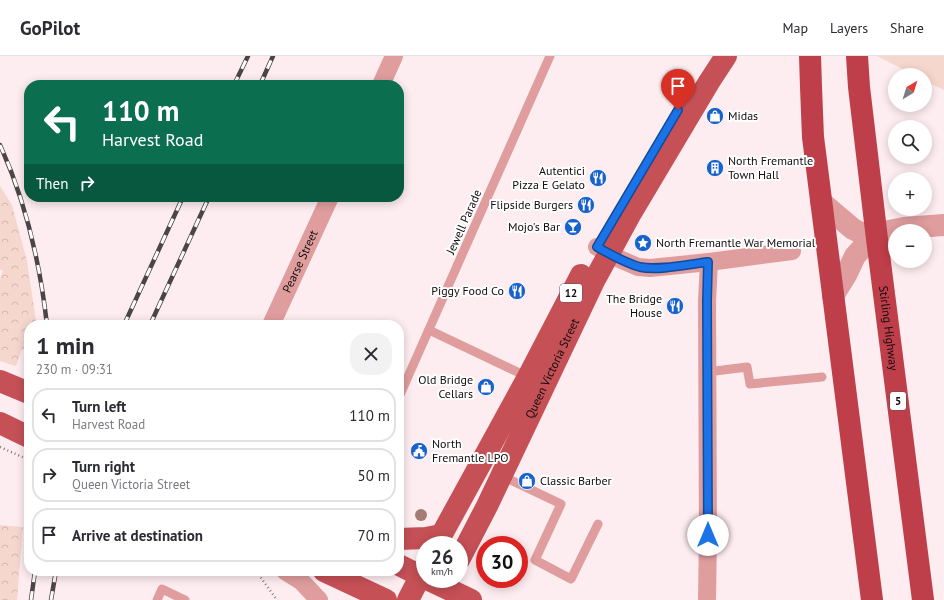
<!DOCTYPE html>
<html lang="en">
<head>
<meta charset="utf-8">
<style>
  body { margin:0; font-family:"PT Sans",sans-serif; background:#f2f2f3; color:#2b2b33; height:100vh; display:flex; flex-direction:column; font-size:15px; white-space:nowrap }
  * { box-sizing:border-box; margin:0 }
  p { font-size:13px; color:#7c7c81 }
  .icon { flex:none; width:22px; height:22px; fill:none; stroke:currentColor; stroke-width:2; stroke-linecap:round; stroke-linejoin:round }
  .map { position:relative; flex:1; overflow:hidden }
  .side { position:absolute; left:24px; top:264px; width:380px; height:256px; display:flex; flex-direction:column; background:#fff; border-radius:16px; box-shadow:0 2px 10px #0003 }
  .side>* { flex:none }
  .hud { position:absolute; left:24px; top:24px; width:380px; height:122px; border-radius:16px; box-shadow:0 2px 10px #0003; background:#0b6e4f; color:#fff; overflow:hidden }
  .needle { width:26px; rotate:38deg }
  .fabs { position:absolute; left:888px; top:12px; display:grid; gap:8px }
  .fabs a { display:grid; place-items:center; width:44px; height:44px; border-radius:50%; background:#fff; box-shadow:0 2px 10px #0003; font-size:20px }
  .speed { position:absolute; left:416px; top:480px; display:flex; gap:8px; font-size:20px; font-weight:700; text-align:center }
  .speed>* { display:grid; place-content:center; width:52px; height:52px; border-radius:50%; background:#fff; box-shadow:0 2px 10px #0003; line-height:1 }
  .speed small { font-size:10px; font-weight:400 }
  .speed .limit { border:6px solid #d22; background:#fff; color:#111 }
  .pin { position:absolute; display:grid; place-items:center; width:34px; height:34px; color:#fff; margin:-41px -17px; border-radius:50% 50% 50% 0; rotate:-45deg; box-shadow:0 0 4px #0007 }
  .pin .icon { rotate:45deg }
  .me { position:absolute; width:44px; margin:-22px; rotate:0deg; stroke-linejoin:round; filter:drop-shadow(0 0 3px #0008) }
  .turn { display:flex; align-items:center; gap:14px; height:84px; padding:0 12px; font-size:18px }
  .turn .icon { width:52px; height:52px; stroke-width:2.5 }
  .turn b { display:block; font-size:28px; line-height:34px }
  .then { display:flex; align-items:center; height:38px; padding:0 12px; background:#0003; gap:8px; font-size:15px }
  .round { display:grid; place-items:center; flex:none; width:42px; height:42px; border-radius:16px; background:#f2f2f3 }
  .overview { display:flex; align-items:center; justify-content:space-between; height:68px; padding:0 12px }
  h1 { font-size:24px; font-weight:800; line-height:30px }
  ul { padding:0; list-style:none }
  li { display:flex; align-items:center; gap:12px; height:54px; margin:0 8px 6px; padding:0 4px; border:2px solid #e1e1e2; border-radius:16px }
  li div { flex:1 }
  li b { display:block; font-size:15px }
  li em { font-style:normal }
  header { display:flex; align-items:center; gap:24px; box-sizing:border-box; height:56px; padding:0 20px; background:#fff; border-bottom:1px solid #e1e1e2 }
  header strong { font-size:19px }
  nav { display:flex; gap:22px; margin-inline-start:auto; font-size:14px }
  .map>svg:first-child { display:block }
  .forest { fill:url(#forest-crowns) }
  .pitch { fill:#f6d7cd }
  .lines { fill:none; stroke-linecap:round; stroke-linejoin:round }
  .path { stroke:#83787b; stroke-width:2.5; stroke-dasharray:1 3; stroke-linecap:butt }
  .service { stroke:#df9d9d; stroke-width:9 }
  .minor { stroke:#df9d9d; stroke-width:18 }
  .tertiary { stroke:#df9d9d; stroke-width:22 }
  .primary { stroke:#c55056; stroke-width:22 }
  .trunk { stroke:#be3e49; stroke-width:22 }
  .rail-casing { stroke:#4c4446; stroke-width:4.5 }
  .rail { stroke:#fefefe; stroke-width:3; stroke-dasharray:9; stroke-linecap:butt }
  .tree { fill:#a37d74 }
  .route-casing { stroke:#114b97; stroke-width:10 }
  .route { stroke:#1a73e8; stroke-width:7 }
  .labels { text-anchor:middle; stroke-width:4; stroke-linejoin:round; paint-order:stroke }
  .shield { fill:#fefefe; stroke:#595557; stroke-width:1 }
  .shield-label { font-size:11px; font-weight:bold; fill:#120d0f }
  .poi-label { font-size:12px; fill:#120d0f; stroke:#fefefe; text-anchor:end }
  .street-label { font-size:12px; fill:#120d0f; stroke:#fefefe }
</style>
</head>
<body>
<header>
<strong>GoPilot</strong>
<nav><a>Map</a><a>Layers</a><a>Share</a></nav>
</header>
<div class="map">
<svg width="944" height="544" viewBox="0 0 944 544">
  <defs>
    <pattern id="forest-crowns" width="20" height="18" patternUnits="userSpaceOnUse"><rect width="20" height="18" fill="#f6d7cd"/><path d="M2 6a3 3 0 1 1 6 0M12 15a3 3 0 1 1 6 0" fill="none" stroke="#d2b7af"/></pattern>
  </defs>
  <rect width="100%" height="100%" fill="#fdecf0"/>
  <g class="forest">
    <polygon points="0,130 12,149 27,205 36,265 36,269 29,269 29,295 22,293 16,310 0,305 0,223 3,215 0,213"/>
    <polygon points="0,469 23,471 17,544 0,544"/>
  </g>
  <polygon class="pitch" points="877,0 944,0 944,34 925,25 925,19 914,19"/>
  <g class="lines">
    <g class="path">
      <polyline points="0,391 29,404"/>
      <polyline points="256,515 277,544"/>
    </g>
    <g class="service">
      <polyline points="429,274 528,321"/>
      <polyline points="707,316 747,311 750,328 822,321"/>
      <polyline points="399,341 550,0"/>
      <polyline points="502,420 561,448 535,504 571,523 598,468"/>
      <polyline points="157,544 162,533 185,544"/>
    </g>
    <g class="minor">
      <polyline points="381,29 394,0"/>
      <polyline points="597,191 615,201 638,211 650,212 709,206 792,195"/>
      <path id="s1" d="M 271,269 L 330,141"/>
      <polyline points="285,515 301,525 319,544"/>
      <polyline points="707,544 708,479 707,245 709,206"/>
    </g>
    <g class="tertiary">
      <polyline points="821,146 853,173 861,177 886,186"/>
      <polyline points="833,240 846,219 855,200 864,190 889,175 904,172 944,169"/>
    </g>
    <g class="primary">
      <polyline points="0,325 29,337"/>
      <polyline points="0,367 29,381"/>
      <polyline points="399,483 426,482 441,479"/>
      <polyline points="436,489 528,321 581,219"/>
      <path id="s2" d="M 459,504 L 487,450 L 594,225 L 631,157 L 709,26 L 726,0"/>
      <polyline points="399,509 425,522"/>
      <polyline points="324,515 386,544"/>
      <polyline points="427,523 471,544"/>
      <polyline points="408,544 425,511"/>
    </g>
    <g class="trunk">
      <polyline points="810,0 811,31 813,81 872,544"/>
      <path id="s3" d="M 857,0 L 859,31 L 877,183 L 923,544"/>
    </g>
    <defs>
      <g id="rail">
        <polyline points="234,29 248,0"/>
        <polyline points="260,29 273,0"/>
        <path d="M 0,89 C 26,146 40,207 47,269"/>
        <polyline points="124,269 183,141"/>
        <polyline points="150,269 209,141"/>
        <polyline points="31,544 35,515"/>
        <polyline points="51,544 56,515"/>
      </g>
    </defs>
    <use href="#rail" class="rail-casing"/>
    <use href="#rail" class="rail"/>
  </g>
  <circle class="tree" cx="421" cy="459" r="6"/>
  <g class="lines">
    <defs>
      <path id="route" d="M 678,54 L 597,191 C 610,198 625,207 640,211 C 658,215 690,208 708,206 L 707,245 L 708,479"/>
    </defs>
    <use href="#route" class="route-casing"/>
    <use href="#route" class="route"/>
  </g>
  <defs>
    <symbol id="shop-disc" viewBox="-11 -11 22 22"><circle r="9.5" fill="#1862cd" stroke="#fefefe"/><path d="M-5-2.5h2.3a2.7 3.5 0 0 1 5.4 0H5L5.5 6h-11ZM-1.5-2.5h3a1.5 2.3 0 0 0-3 0Z" fill="#fff"/></symbol>
    <symbol id="building-disc" viewBox="-11 -11 22 22"><circle r="9.5" fill="#1862cd" stroke="#fefefe"/><path d="M-4-6H4V6H1V3H-1V6H-4ZM-2.5-4.3h1.7v1.8h-1.7ZM.8-4.3h1.7v1.8H.8ZM-2.5-1h1.7V.8h-1.7ZM.8-1h1.7V.8H.8Z" fill="#fff"/></symbol>
    <symbol id="restaurant-disc" viewBox="-11 -11 22 22"><circle r="9.5" fill="#1862cd" stroke="#fefefe"/><path d="M-5-6h1v4h1v-4h1v4h1v-4h1v5L-1.5 .5V6h-2V.5L-5-1ZM5-6V6H3V1.5H1.5Q1.5-4 5-6Z" fill="#fff"/></symbol>
    <symbol id="bar-disc" viewBox="-11 -11 22 22"><circle r="9.5" fill="#1862cd" stroke="#fefefe"/><path d="M-6-5H6L.8 .8V4.5H3.5V6h-7V4.5H-.8V.8Z" fill="#fff"/></symbol>
    <symbol id="sight-disc" viewBox="-11 -11 22 22"><circle r="9.5" fill="#1862cd" stroke="#fefefe"/><path d="M0-6L1.8-2.2L6-1.7L2.9 1.2L3.7 5.4L0 3.3L-3.7 5.4L-2.9 1.2L-6-1.7L-1.8-2.2Z" fill="#fff"/></symbol>
    <symbol id="civic-disc" viewBox="-11 -11 22 22"><circle r="9.5" fill="#1862cd" stroke="#fefefe"/><path d="M-.6-6.5H3V-4.5H.6V-3L4-1V1h2V6H-6V1h2V-1L-.6-3ZM-1.2 2.5V6h2.4V2.5Z" fill="#fff"/></symbol>
  </defs>
  <g fill-rule="evenodd">
    <use href="#shop-disc" x="705" y="50" width="20" height="20"/>
    <use href="#building-disc" x="705" y="102" width="20" height="20"/>
    <use href="#restaurant-disc" x="588" y="112" width="20" height="20"/>
    <use href="#restaurant-disc" x="576" y="139" width="20" height="20"/>
    <use href="#bar-disc" x="563" y="161" width="20" height="20"/>
    <use href="#sight-disc" x="633" y="177" width="20" height="20"/>
    <use href="#restaurant-disc" x="507" y="225" width="20" height="20"/>
    <use href="#restaurant-disc" x="665" y="240" width="20" height="20"/>
    <use href="#shop-disc" x="476" y="321" width="20" height="20"/>
    <use href="#civic-disc" x="409" y="385" width="20" height="20"/>
    <use href="#shop-disc" x="517" y="415" width="20" height="20"/>
  </g>
  <g class="labels">
    <g class="shield">
      <rect x="560" y="228" width="22" height="18" rx="3"/>
      <rect x="890" y="336" width="16" height="18" rx="3"/>
    </g>
    <g class="shield-label">
      <text x="571" y="241">12</text>
      <text x="898" y="349">5</text>
    </g>
    <g class="poi-label">
      <text x="728" y="64" text-anchor="start">Midas</text>
      <text x="728" y="109" text-anchor="start">North Fremantle<tspan x="728" dy="14">Town Hall</tspan></text>
      <text x="585" y="119">Autentici<tspan x="585" dy="14">Pizza E Gelato</tspan></text>
      <text x="573" y="153">Flipside Burgers</text>
      <text x="560" y="175">Mojo's Bar</text>
      <text x="656" y="191" text-anchor="start">North Fremantle War Memorial</text>
      <text x="504" y="239">Piggy Food Co</text>
      <text x="662" y="247">The Bridge<tspan x="662" dy="14">House</tspan></text>
      <text x="473" y="328">Old Bridge<tspan x="473" dy="14">Cellars</tspan></text>
      <text x="432" y="392" text-anchor="start">North<tspan x="432" dy="14">Fremantle LPO</tspan></text>
      <text x="540" y="429" text-anchor="start">Classic Barber</text>
    </g>
    <g class="street-label">
      <text transform="translate(464 166) rotate(-66)" y="4">Jewell Parade</text>
      <text dy="4" stroke="none"><textPath href="#s1" startOffset="70">Pearse Street</textPath></text>
      <text dy="4" stroke="none"><textPath href="#s3" startOffset="274">Stirling Highway</textPath></text>
      <text dy="4" stroke="none"><textPath href="#s2" startOffset="213">Queen Victoria Street</textPath></text>
    </g>
  </g>
</svg>
<div class="fabs">
<a><svg class="needle" viewBox="-14 -14 28 28"><path d="M0-13l5 13h-10z" fill="#e53935"/><path d="M0 13l5-13h-10z" fill="#7c7c81"/></svg></a>
<a><svg class="icon" aria-label="search" viewBox="0 0 24 24"><circle cx="10" cy="10" r="6"/><path d="M15 15l6 6"/></svg></a>
<a>+</a>
<a>−</a>
</div>
<div class="speed"><div>26<small>km/h</small></div><div class="limit">30</div></div>
<div class="pin" style="left:678px;top:54px;background:#d93025"><svg class="icon" aria-label="arrive" viewBox="0 0 24 24"><path d="M6 21V4h12l-3 4 3 4H6"/></svg></div>
<svg class="me" style="left:708px;top:479px" viewBox="-20 -20 40 40"><circle r="19" fill="#fff"/><path d="M0-13L10 11 0 6-10 11z" fill="#1a73e8"/></svg>
<div class="hud">
<div class="turn"><svg class="icon" aria-label="left" viewBox="0 0 24 24"><path d="M17 20v-9H6M10 6l-5 5 5 5"/></svg><div><b>110 m</b>Harvest Road</div></div>
<div class="then">Then<svg class="icon" aria-label="right" viewBox="0 0 24 24"><path d="M7 20v-9h11M14 6l5 5-5 5"/></svg></div>
</div>
<section class="side">
<div class="overview"><div><h1>1 min</h1><p>230 m · 09:31</p></div><a class="round"><svg class="icon" aria-label="close" viewBox="0 0 24 24"><path d="M6 6l12 12M18 6L6 18"/></svg></a></div>
<ul>
<li><svg class="icon" aria-label="left" viewBox="0 0 24 24"><path d="M17 20v-9H6M10 6l-5 5 5 5"/></svg><div><b>Turn left</b><p>Harvest Road</p></div><em>110 m</em></li>
<li><svg class="icon" aria-label="right" viewBox="0 0 24 24"><path d="M7 20v-9h11M14 6l5 5-5 5"/></svg><div><b>Turn right</b><p>Queen Victoria Street</p></div><em>50 m</em></li>
<li><svg class="icon" aria-label="arrive" viewBox="0 0 24 24"><path d="M6 21V4h12l-3 4 3 4H6"/></svg><div><b>Arrive at destination</b></div><em>70 m</em></li>
</ul>
</section>
</div>
</body>
</html>
